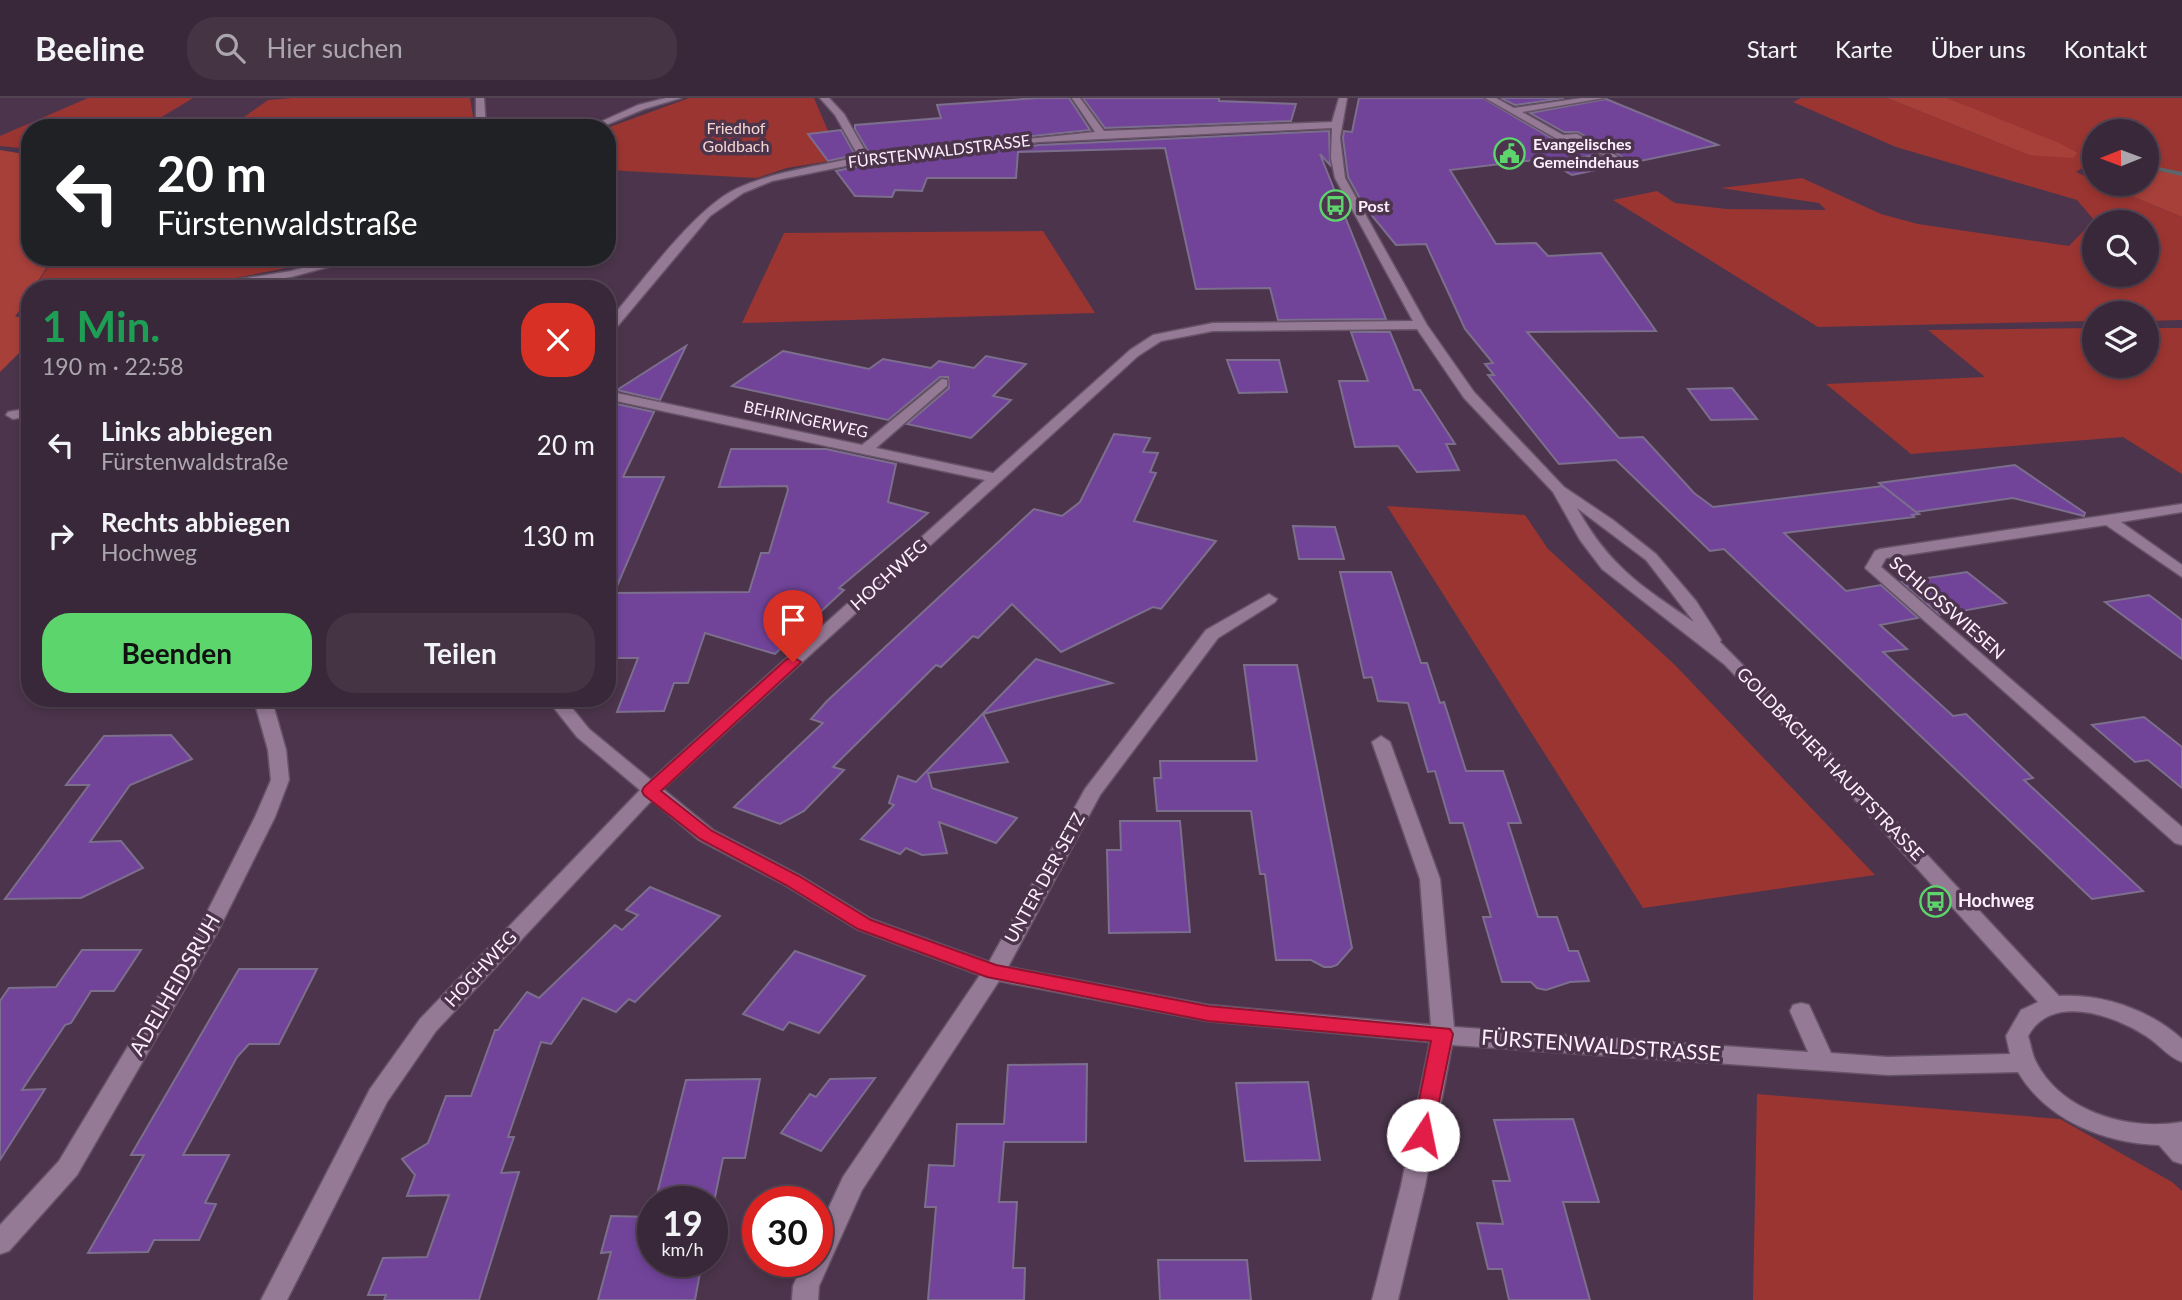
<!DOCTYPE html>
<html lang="de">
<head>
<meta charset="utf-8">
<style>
  body { margin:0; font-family:Lato,sans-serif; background:#443444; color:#f1f3f6; height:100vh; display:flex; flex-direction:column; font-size:26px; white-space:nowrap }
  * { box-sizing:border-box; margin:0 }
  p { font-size:23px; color:#aba6ae }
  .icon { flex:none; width:38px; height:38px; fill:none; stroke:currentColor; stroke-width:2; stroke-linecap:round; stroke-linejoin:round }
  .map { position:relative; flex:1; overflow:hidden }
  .side { position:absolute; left:21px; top:182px; width:595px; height:427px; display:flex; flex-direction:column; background:#392839; border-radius:28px; box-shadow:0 4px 10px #0003,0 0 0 2px #534453 }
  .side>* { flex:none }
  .hud { position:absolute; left:21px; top:21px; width:595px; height:147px; border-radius:28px; box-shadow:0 4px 10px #0003,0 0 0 2px #534453; background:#202124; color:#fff; overflow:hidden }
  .needle { width:46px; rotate:269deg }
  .fabs { position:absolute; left:2082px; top:21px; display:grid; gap:14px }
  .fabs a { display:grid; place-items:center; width:77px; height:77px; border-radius:50%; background:#392839; box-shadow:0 4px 10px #0003,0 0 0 2px #534453; font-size:35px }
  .speed { position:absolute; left:637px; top:1088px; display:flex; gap:14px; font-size:35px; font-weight:700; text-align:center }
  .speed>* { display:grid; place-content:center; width:91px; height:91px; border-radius:50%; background:#392839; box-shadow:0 4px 10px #0003,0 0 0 2px #534453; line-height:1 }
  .speed small { font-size:18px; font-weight:400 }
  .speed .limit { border:10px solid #d22; background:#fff; color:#111 }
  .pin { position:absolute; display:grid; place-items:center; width:60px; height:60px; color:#fff; margin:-72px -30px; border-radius:50% 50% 50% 0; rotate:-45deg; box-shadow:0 0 7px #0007 }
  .pin .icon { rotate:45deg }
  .me { position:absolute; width:77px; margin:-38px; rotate:11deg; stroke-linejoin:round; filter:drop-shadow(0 0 5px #0008) }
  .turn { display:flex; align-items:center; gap:24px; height:147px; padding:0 21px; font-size:32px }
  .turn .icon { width:91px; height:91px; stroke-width:2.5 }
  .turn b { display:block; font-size:49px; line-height:60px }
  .round { display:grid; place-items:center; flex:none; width:74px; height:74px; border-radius:28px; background:#443444 }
  .head { display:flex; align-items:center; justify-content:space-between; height:119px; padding:0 21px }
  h1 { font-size:42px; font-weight:700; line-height:52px; color:#1e9e55 }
  .action { display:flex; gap:14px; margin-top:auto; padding:14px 21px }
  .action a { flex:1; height:80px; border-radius:28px; background:#5cd56d; color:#111; font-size:28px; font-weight:700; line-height:80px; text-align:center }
  .action a+a { background:#443444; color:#f1f3f6 }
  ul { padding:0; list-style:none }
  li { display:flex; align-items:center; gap:21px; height:91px; padding:0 21px }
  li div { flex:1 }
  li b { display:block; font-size:26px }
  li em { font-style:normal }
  header { display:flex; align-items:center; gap:42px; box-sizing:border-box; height:98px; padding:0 35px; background:#392839; border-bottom:2px solid #534453 }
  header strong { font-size:33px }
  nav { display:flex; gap:38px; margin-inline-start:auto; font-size:24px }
  .search { width:490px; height:63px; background:#443444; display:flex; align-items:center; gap:18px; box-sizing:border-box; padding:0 24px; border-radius:28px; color:#aba6ae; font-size:26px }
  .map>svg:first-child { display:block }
  .green { fill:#9b3531; fill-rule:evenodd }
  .forest { fill:#a8403a }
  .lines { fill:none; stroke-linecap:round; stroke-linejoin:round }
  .stream { fill:#5c676d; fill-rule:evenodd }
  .building { fill:#71449a; stroke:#7c6e8d; stroke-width:2 }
  .minor-casing { stroke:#665367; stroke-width:3 }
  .minor { fill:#957a95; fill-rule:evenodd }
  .route { fill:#e11d48; stroke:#92132f; stroke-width:2 }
  .labels { text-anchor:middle; stroke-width:7; stroke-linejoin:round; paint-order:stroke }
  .far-park-label { font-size:16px; fill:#f3d5d1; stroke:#4c354c }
  .far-poi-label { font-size:16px; font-weight:bold; fill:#feeffd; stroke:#4c354c; text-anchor:start }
  .far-street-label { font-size:16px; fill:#feeffd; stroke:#4c354c }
  .street-label { font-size:18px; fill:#feeffd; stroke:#4c354c }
  .poi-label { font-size:18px; font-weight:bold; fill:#feeffd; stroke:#4c354c; text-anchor:start }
  .near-street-label { font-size:21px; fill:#feeffd; stroke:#4c354c }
</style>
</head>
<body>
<header>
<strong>Beeline</strong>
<div class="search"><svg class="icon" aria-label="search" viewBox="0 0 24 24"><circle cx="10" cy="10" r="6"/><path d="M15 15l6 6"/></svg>Hier suchen</div>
<nav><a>Start</a><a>Karte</a><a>Über uns</a><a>Kontakt</a></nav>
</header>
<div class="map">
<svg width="2182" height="1202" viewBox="0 0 2182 1202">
  <rect width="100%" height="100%" fill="#4c354c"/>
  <g class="green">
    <polygon points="88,0 193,0 155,23 137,24 124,30 30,30 30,51 0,48 0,38"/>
    <polygon points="293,0 470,0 475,30 229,30 268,2"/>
    <polygon points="689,0 814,0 831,40 846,51 847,60 787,70 757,80 607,72 607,30"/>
    <path d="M 1801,0 L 1887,0 L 2029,57 L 2078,55 L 1947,0 L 2182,0 L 2182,77 L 2147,71 L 2147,33 L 2095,33 L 2095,67 L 2085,68 L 2076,74 L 2095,82 L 2095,86 L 2103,86 L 2182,119 L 2182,222 L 2147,223 L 2147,215 L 2095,215 L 2095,223 L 1818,229 L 1613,102 L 1657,93 L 1675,105 L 1726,111 L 1826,112 L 1819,105 L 1721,90 L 1802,80 L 1881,116 L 1918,126 L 2069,148 L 2094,122 L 2077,102 L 1896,49 L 1793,4 ZM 2095,124 L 2147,124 L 2147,177 L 2095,177 Z"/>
    <polygon points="1043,133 1095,215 742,225 784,135"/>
    <polygon points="54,159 343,159 179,191 34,191"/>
    <polygon points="2095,230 2095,268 2147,268 2147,230 2182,230 2182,376 2123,339 1911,356 1826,286 1985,279 1928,232"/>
    <polygon points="1387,408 1525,417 1548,451 1675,567 1875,777 1643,810"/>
    <polygon points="1757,996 2060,1021 2172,1084 2182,1093 2182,1202 1753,1202"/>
  </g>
  <g class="forest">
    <polygon points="1887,0 1947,0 2059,45 2078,55 2073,60 2029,57"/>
    <polygon points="0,52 30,57 30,159 53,159 33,191 30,191 30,196 15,219 30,218 30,244 0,274"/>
    <polygon points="2147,71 2182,77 2182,119 2103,86 2147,86"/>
  </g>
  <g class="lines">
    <polygon class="stream" points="2153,68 2182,74 2182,78 2151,71 2151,69"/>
  </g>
  <g class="building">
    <polygon points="1038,0 1069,0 1090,32 869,55 855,31 855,27 941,20 937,7"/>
    <polygon points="1083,0 1219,0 1219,3 1296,6 1291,23 1105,30"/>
    <polygon points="1359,0 1483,0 1558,44 1572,44 1598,57 1560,62 1554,67 1543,61 1450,72 1496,146 1536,145 1548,158 1601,155 1656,233 1527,234 1619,340 1643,339 1694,395 1713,409 1883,388 1919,416 1912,417 1914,419 1784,435 1846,493 1881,487 1918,520 1880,527 1907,551 1883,554 1953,618 1966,616 2033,680 2024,682 2143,793 2092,801 1724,451 1710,453 1616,362 1559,366 1488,277 1494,277 1485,266 1493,265 1465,231 1426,146 1396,147 1364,108 1348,79 1343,40 1344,33 1352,34"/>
    <polygon points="1501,0 1564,0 1515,7"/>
    <polygon points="1606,1 1718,47 1572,77 1563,72 1617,67 1624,60 1578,34 1564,34 1530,15"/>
    <polygon points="841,32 855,57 828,63 808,36"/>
    <polygon points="1329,33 1330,67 1320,56 1386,221 1278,222 1270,190 1196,191 1165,50 1018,54 1016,80 927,80 922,93 895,92 892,99 855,98 836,73 865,67 1039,47"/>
    <polygon points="1351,234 1390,234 1414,292 1420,292 1455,346 1446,346 1459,372 1417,374 1398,348 1355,349 1339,283 1368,283"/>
    <polygon points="686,248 660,302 617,292"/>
    <polygon points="783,253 869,271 883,261 931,270 939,263 974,270 986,258 1026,266 993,298 1011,302 971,340 907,326 949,290 948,279 940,279 888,322 732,288"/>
    <polygon points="1227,262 1279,262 1287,294 1239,295"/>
    <polygon points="1732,290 1757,321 1711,322 1688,291"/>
    <polygon points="607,304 654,314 623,379 664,379 614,495 749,494 761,455 769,455 788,392 787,388 719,389 731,351 826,351 896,366 888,404 928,415 839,490 844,492 775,556 705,535 688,585 674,585 664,613 617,614 638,560 607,560"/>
    <polygon points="1114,336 1150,340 1143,354 1158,355 1150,374 1156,375 1134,423 1216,443 1161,511 1153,509 1061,554 1012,506 978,540 973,538 941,569 936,567 833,669 844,672 804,713 780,726 734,709 823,625 811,621 827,603 1034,411 1062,418 1080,404"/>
    <polygon points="2015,367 2085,415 2084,418 2013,400 1916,414 1879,385"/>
    <polygon points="1293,428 1335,429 1344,461 1299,461"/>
    <polygon points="1340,474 1391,474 1421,565 1427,565 1440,605 1444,604 1466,673 1503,673 1521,725 1508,725 1538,819 1557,819 1569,853 1578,853 1589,883 1570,884 1546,892 1537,890 1531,884 1502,884 1483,819 1491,819 1463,725 1450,725 1435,673 1428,674 1408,605 1378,603 1372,579 1364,580"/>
    <polygon points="1967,474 2006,505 1940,517 1902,484"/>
    <polygon points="2149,497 2182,522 2182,561 2105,504"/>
    <polygon points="1036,561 1112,585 983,616 1008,664 928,675 932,690 1017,720 996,745 939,724 947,755 922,757 906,750 900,756 861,741 894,707 889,705 898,678 916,684"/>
    <polygon points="1244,567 1297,567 1352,850 1337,867 1331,869 1324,869 1311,862 1276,862 1265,776 1260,776 1251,713 1157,713 1154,680 1161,680 1160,663 1257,663"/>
    <polygon points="2144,619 2182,649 2182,690 2148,662 2135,664 2092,627"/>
    <polygon points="171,637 192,661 130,687 90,744 121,743 143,770 81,800 5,801 89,687 66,687 104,638"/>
    <polygon points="1120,723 1180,723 1190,834 1109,835 1107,752 1121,752"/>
    <polygon points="650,789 720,818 635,904 629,901 616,914 583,900 551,946 541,944 508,1039 514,1039 501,1075 519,1074 479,1202 384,1202 386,1197 368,1197 383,1160 427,1159 449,1097 407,1098 415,1077 402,1061 428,1045 446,998 471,998 495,932 498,932 527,894 539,900 615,827 622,832 638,817 626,812"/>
    <polygon points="82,852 141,852 114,893 91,893 71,925 65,927 22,992 45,991 0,1062 0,903 9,890 56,889"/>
    <polygon points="795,853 865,878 819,935 789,924 783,932 743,916"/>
    <polygon points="239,871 317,871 279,946 249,946 237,959 183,1057 229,1057 205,1105 216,1106 199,1142 154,1142 148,1154 88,1155 144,1057 131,1057"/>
    <polygon points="1087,966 1086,1044 1004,1044 999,1104 1017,1104 1013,1170 1025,1170 1024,1202 928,1202 936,1109 925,1109 929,1067 954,1068 957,1026 1004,1026 1008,967"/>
    <polygon points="875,980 821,1053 781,1035 810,996 816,999 830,981"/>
    <polygon points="760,981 745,1060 723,1060 714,1104 655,1104 686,982"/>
    <polygon points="1308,984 1320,1062 1245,1063 1236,985"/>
    <polygon points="1573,1021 1599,1104 1563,1104 1590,1202 1509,1202 1502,1171 1488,1171 1477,1125 1503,1126 1493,1083 1510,1083 1494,1022"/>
    <polygon points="611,1118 653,1119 653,1164 702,1164 695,1202 598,1202 611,1154 601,1155"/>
    <polygon points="1158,1162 1247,1162 1251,1202 1160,1202"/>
  </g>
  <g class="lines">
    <defs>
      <g id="minor">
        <polygon points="476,0 484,0 486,30 476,30"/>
        <polygon points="666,0 681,0 644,11 599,30 587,30 638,7"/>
        <path d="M 820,0 L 829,0 L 844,16 L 868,58 L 1095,34 L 1072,0 L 1080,0 L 1104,33 L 1332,24 L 1339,0 L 1347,0 L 1340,40 L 1345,80 L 1427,227 L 1474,294 L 1564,389 L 1613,422 L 1656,456 L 1696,503 L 1721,542 L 1720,544 L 1860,685 L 2059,898 C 2102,895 2150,912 2182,941 L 2182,964 C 2168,959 2159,946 2146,938 C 2114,917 2051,895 2028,938 C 2031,947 2032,956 2036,964 C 2062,1015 2130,1033 2182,1024 L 2182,1066 L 2173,1063 L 2159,1047 C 2105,1045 2047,1023 2018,974 L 1888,977 L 1452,947 L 1425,1088 L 1398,1202 L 1372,1202 L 1401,1088 L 1430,944 L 1208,923 L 999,883 L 862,1092 L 819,1188 L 818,1202 L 792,1202 L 793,1188 L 804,1164 L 817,1164 L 817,1135 L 843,1079 L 980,877 L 857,831 L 785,787 L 699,742 L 652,702 L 436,933 L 387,1004 L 287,1202 L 261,1202 L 370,991 L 420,921 L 640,692 L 577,639 L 546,600 L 564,600 L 589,631 L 651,682 L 985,382 L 607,301 L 607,293 L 862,347 L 942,281 L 947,282 L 947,288 L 876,350 L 993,375 L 1130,252 L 1153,237 L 1213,225 L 1413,223 L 1335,80 L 1331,60 L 1332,30 L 1039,44 L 865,64 L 772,83 L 743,95 L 710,118 L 611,236 L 607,237 L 607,225 C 640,187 695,109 738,90 C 776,73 819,68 859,59 L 835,17 ZM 1417,231 L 1464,300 L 1553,394 L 1580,442 L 1602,471 L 1724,566 L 1847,693 L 2038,904 L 2021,912 L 2006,938 L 2010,956 L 1888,959 L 1831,955 L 1809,907 L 1801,905 L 1793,907 L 1790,913 L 1808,954 L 1454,929 L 1440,781 L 1390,644 L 1381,638 L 1372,644 L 1420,781 L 1431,927 L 1208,907 L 1008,869 L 1100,697 L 1218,540 L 1275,504 L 1277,501 L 1269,496 L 1206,532 L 1085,691 L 989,864 L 871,821 L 799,777 L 713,732 L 663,691 L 1138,258 L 1161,243 L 1213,233 ZM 1577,410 L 1646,462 L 1694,524 C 1641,488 1609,468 1577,410 Z"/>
        <polygon points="1485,0 1496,0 1514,10 1582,0 1604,0 1522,14 1563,37 1577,36 1622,61 1617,64 1557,70 1557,66 1560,65 1607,59 1573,41 1559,42"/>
        <polygon points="345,159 365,159 291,179 220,191 191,191 197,188 291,173"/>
        <polygon points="30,310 30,318 13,321 6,317 8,314"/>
        <polygon points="2182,406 2182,414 2121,424 2182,467 2182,479 2106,427 1886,460 1881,469 2182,729 2182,747 2175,745 1865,470 1875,453 1880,451"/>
        <polygon points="256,600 274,600 273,606 286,652 289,682 275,719 218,833 77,1077 9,1153 0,1156 0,1127 59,1063 198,832 255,719 271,682 268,652 255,606"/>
      </g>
    </defs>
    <use href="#minor" class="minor-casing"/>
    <use href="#minor" class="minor"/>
  </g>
  <polygon class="route" points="793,559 801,564 798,567 661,693 712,733 799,778 871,822 996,867 1208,908 1450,931 1453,936 1431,1043 1423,1046 1415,1043 1412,1037 1431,943 1208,923 987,879 858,831 786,787 700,741 644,697 642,693 644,689 787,561"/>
  <defs>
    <symbol id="civic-ring" viewBox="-11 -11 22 22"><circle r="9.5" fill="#4c354c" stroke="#5cd56d" stroke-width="1.5"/><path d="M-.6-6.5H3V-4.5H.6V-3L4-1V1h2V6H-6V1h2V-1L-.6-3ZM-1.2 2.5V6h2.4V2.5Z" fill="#5cd56d"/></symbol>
    <symbol id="bus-ring" viewBox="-11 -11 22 22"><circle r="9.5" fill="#4c354c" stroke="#5cd56d" stroke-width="1.5"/><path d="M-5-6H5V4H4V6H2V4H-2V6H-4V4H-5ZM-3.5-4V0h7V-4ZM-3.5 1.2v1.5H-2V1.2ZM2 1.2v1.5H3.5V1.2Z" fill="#5cd56d"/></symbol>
  </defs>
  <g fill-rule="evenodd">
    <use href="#civic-ring" x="1492" y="38" width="35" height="35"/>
    <use href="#bus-ring" x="1318" y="90" width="35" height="35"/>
    <use href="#bus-ring" x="1918" y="786" width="35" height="35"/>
  </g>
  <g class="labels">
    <g class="far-park-label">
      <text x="736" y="36">Friedhof<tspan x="736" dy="18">Goldbach</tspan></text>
    </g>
    <g class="far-poi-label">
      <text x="1533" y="52">Evangelisches<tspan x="1533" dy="18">Gemeindehaus</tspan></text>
      <text x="1358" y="114">Post</text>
    </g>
    <g class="far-street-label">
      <text transform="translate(939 53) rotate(-7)" y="6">FÜRSTENWALDSTRASSE</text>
      <text transform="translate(806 321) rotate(12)" y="6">BEHRINGERWEG</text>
    </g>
    <g class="street-label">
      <text transform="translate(889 477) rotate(-42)" y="6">HOCHWEG</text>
      <text transform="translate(1947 510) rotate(41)" y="6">SCHLOSSWIESEN</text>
      <text transform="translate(1830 666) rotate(46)" y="6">GOLDBACHER HAUPTSTRASSE</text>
      <text transform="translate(1045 780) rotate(-61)" y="6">UNTER DER SETZ</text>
      <text transform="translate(481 871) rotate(-47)" y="6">HOCHWEG</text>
    </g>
    <g class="poi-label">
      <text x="1958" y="809">Hochweg</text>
    </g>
    <g class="near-street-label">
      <text transform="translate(175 887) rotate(-60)" y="7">ADELHEIDSRUH</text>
      <text transform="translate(1601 948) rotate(4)" y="7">FÜRSTENWALDSTRASSE</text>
    </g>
  </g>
</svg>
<div class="fabs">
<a><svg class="needle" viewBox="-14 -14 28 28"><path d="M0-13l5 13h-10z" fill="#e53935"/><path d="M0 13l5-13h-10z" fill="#aba6ae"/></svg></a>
<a><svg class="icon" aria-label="search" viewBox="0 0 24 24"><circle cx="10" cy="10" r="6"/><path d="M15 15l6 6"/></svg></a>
<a><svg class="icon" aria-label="layers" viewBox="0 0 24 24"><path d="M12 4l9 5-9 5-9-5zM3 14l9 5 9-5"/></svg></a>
</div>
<div class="speed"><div>19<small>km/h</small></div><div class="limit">30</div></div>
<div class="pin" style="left:793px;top:564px;background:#d93025"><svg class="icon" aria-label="arrive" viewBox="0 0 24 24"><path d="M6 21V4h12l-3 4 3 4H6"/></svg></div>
<svg class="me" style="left:1423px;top:1037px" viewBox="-20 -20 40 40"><circle r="19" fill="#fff"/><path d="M0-13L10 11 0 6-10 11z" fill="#e11d48"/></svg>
<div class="hud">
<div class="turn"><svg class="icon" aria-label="left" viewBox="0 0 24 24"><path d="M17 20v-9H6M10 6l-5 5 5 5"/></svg><div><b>20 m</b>Fürstenwaldstraße</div></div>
</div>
<section class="side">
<div class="head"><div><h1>1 Min.</h1><p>190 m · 22:58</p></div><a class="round" style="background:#d93025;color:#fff"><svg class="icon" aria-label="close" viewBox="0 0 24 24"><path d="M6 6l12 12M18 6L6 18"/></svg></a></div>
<ul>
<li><svg class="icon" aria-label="left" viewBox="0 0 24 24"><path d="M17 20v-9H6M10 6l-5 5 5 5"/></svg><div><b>Links abbiegen</b><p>Fürstenwaldstraße</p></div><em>20 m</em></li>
<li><svg class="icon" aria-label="right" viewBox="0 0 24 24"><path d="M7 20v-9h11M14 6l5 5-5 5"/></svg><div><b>Rechts abbiegen</b><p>Hochweg</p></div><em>130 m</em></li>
</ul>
<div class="action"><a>Beenden</a><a>Teilen</a></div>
</section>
</div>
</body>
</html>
